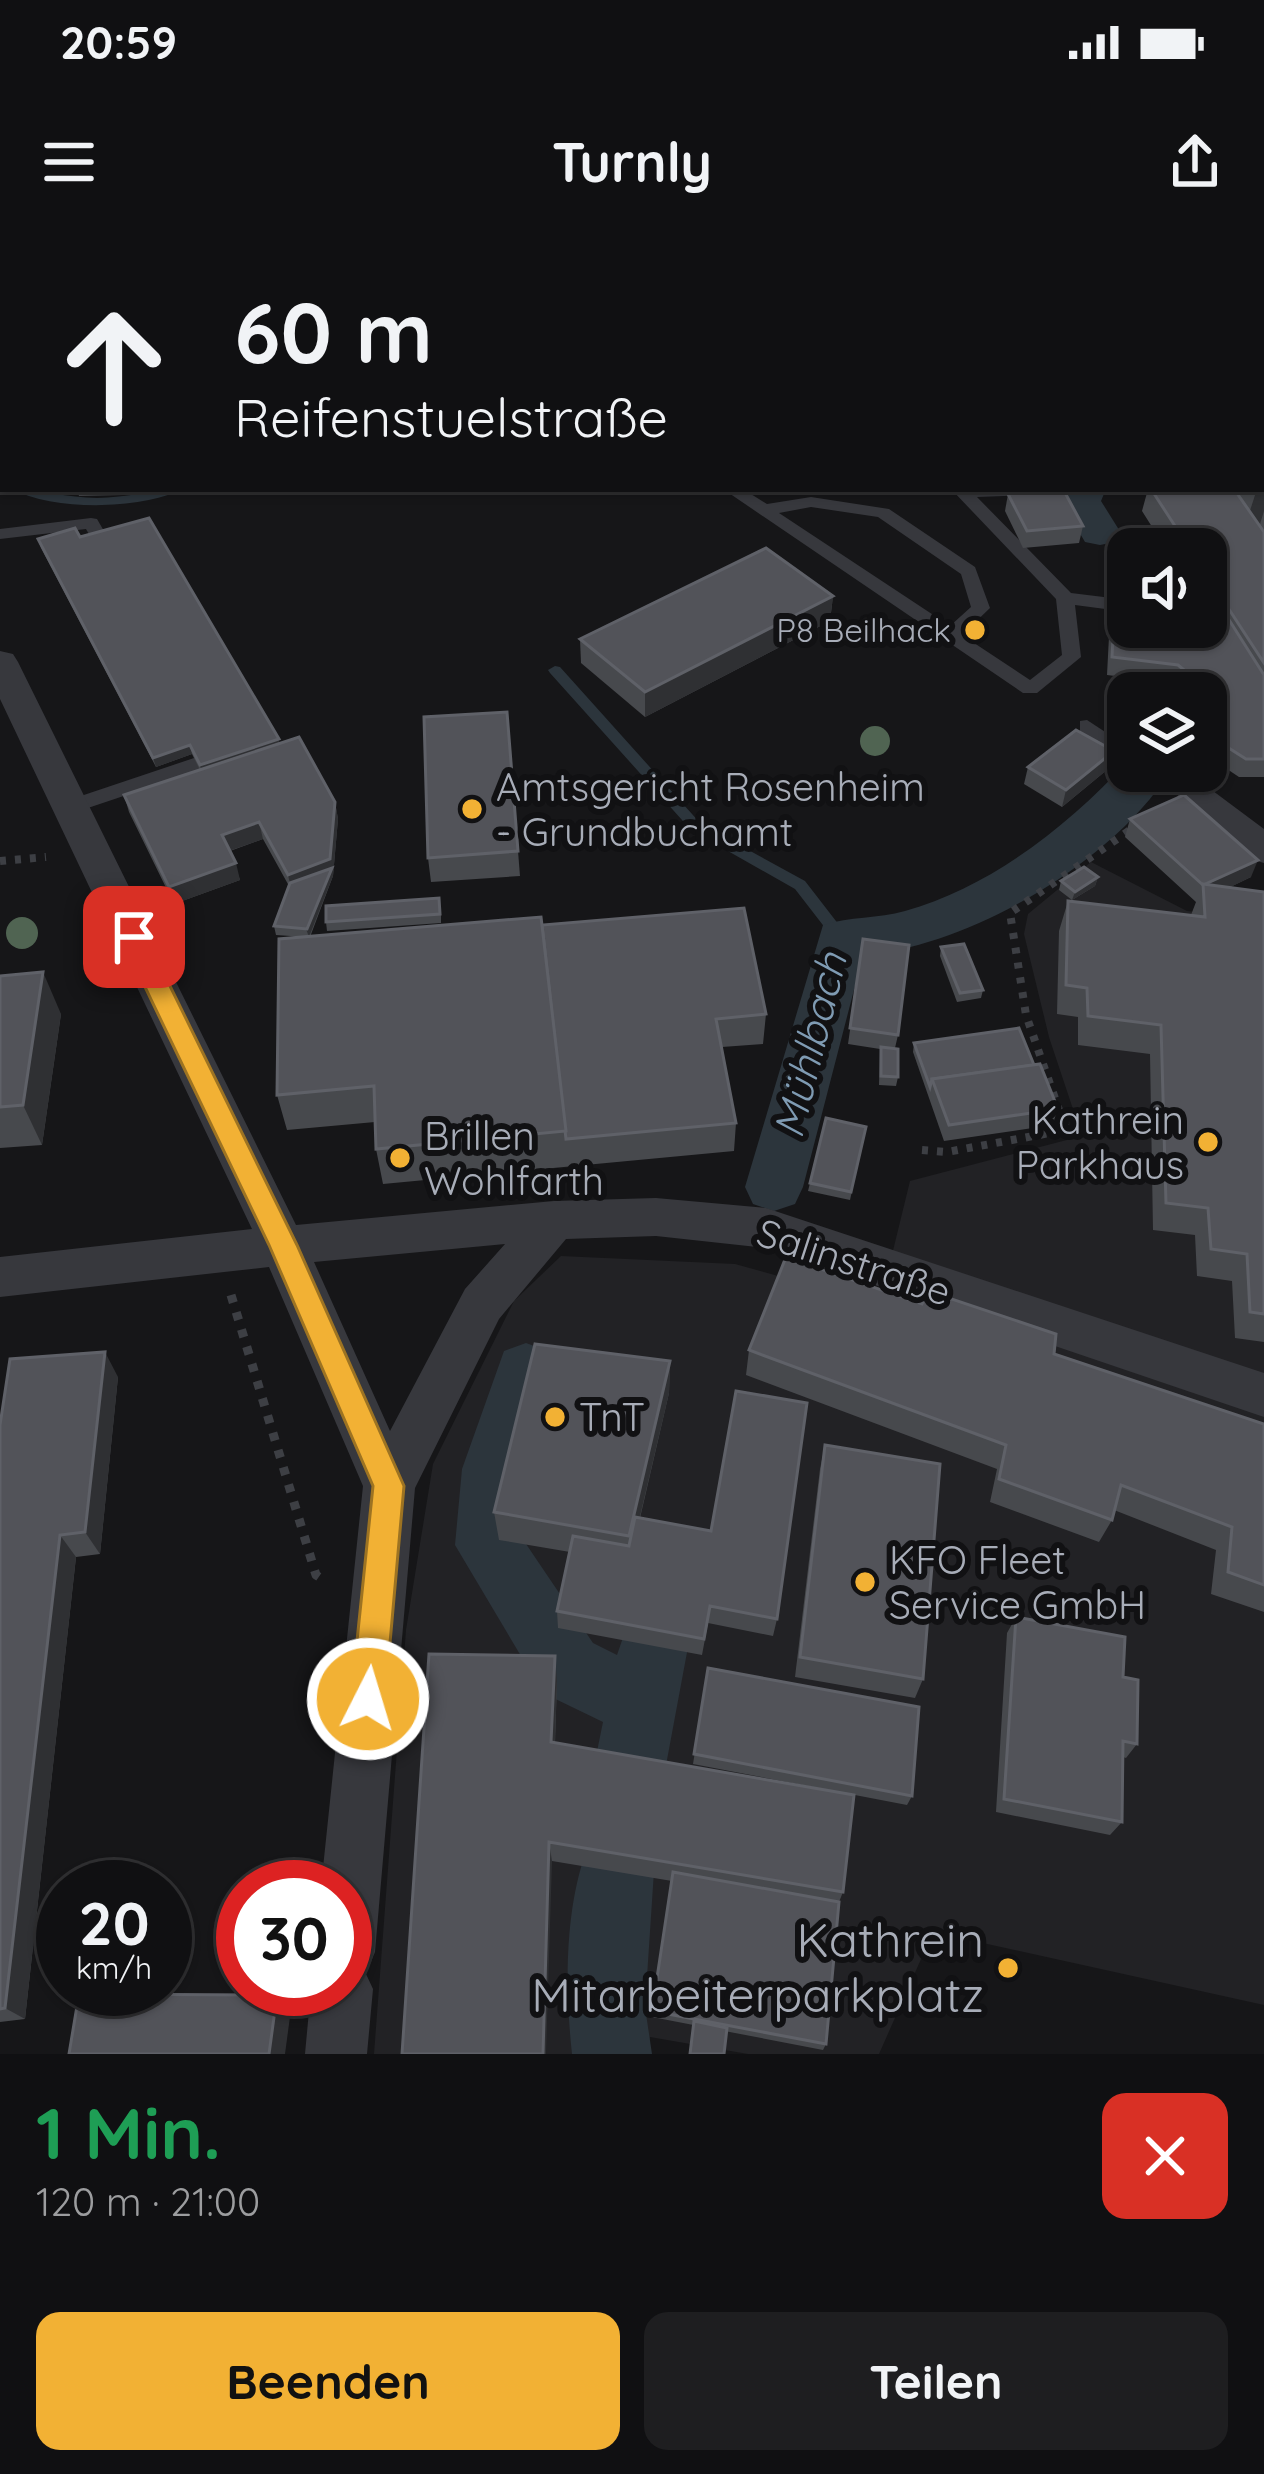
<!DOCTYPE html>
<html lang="de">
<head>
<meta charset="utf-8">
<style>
  body { margin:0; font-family:Quicksand,sans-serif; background:#1e1e20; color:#f1f3f6; height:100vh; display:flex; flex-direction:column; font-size:45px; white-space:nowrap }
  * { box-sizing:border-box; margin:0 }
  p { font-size:39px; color:#9c9d9f }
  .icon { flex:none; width:66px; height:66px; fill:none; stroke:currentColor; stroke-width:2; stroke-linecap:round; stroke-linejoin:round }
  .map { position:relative; height:1814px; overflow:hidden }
  .panel { display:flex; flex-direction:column; background:#101012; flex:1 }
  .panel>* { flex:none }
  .guide { position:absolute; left:0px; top:0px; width:1266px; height:252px; box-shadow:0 3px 9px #0004,0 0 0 3px #303032; background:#101012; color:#f1f3f6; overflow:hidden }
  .tools { position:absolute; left:1107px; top:288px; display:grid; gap:24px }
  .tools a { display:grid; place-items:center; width:120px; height:120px; border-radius:24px; background:#101012; box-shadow:0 3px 9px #0004,0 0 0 3px #303032; font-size:60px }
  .speed { position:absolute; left:36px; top:1620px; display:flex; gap:24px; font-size:60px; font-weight:700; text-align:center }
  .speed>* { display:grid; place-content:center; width:156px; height:156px; border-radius:50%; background:#101012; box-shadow:0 3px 9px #0004,0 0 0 3px #303032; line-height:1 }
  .speed small { font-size:30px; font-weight:400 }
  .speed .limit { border:18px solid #d22; background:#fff; color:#111 }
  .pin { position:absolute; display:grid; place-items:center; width:102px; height:102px; color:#fff; margin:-51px; border-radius:24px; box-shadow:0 6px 18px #0006 }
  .me { position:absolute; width:132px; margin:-66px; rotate:5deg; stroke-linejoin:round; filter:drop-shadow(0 0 9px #0008) }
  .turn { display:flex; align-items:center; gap:42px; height:252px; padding:0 36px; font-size:54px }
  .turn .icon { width:156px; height:156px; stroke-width:2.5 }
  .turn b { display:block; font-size:84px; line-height:102px }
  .round { display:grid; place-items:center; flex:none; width:126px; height:126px; border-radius:24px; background:#1e1e20 }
  .summary { display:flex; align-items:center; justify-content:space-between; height:204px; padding:0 36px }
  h1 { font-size:72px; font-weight:800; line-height:90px; color:#1e9e55 }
  .action { display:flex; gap:24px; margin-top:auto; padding:24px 36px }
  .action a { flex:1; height:138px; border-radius:24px; background:#f2b134; color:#111; font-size:48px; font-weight:800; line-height:138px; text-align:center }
  .action a+a { background:#1e1e20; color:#f1f3f6 }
  .status { display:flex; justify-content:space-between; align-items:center; height:84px; padding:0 60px; background:#101012; direction:ltr }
  .status svg { height:33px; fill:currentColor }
  header { display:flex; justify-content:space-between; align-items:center; height:156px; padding:0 36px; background:#101012; font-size:54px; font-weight:800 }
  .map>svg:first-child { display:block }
  .built { fill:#222225 }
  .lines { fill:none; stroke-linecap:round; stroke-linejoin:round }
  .stream { fill:#2c353c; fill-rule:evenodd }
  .canal { fill:#2c353c; fill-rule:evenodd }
  .path-far1 { stroke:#3d3f44; stroke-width:8; stroke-dasharray:6 9; stroke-linecap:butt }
  .path { stroke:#3d3f44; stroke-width:9; stroke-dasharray:8 10; stroke-linecap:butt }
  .service { fill:#37383d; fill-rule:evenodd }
  .minor { fill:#37383d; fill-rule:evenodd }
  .tree { fill:#506452 }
  .wall { fill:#47494d }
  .shaded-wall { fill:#2f3033 }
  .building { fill:#525359; stroke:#5f6168; stroke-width:3 }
  .route { fill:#f2b134; stroke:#9d7322; stroke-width:3 }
  .poi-dot { fill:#f2b134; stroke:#111113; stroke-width:4.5 }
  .labels { text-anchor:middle; stroke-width:12; stroke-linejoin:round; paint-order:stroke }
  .far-poi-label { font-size:33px; fill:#a8adb8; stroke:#111113; text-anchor:end }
  .poi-label { font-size:39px; fill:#a8adb8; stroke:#111113; text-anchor:start }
  .street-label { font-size:39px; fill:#a8adb8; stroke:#111113 }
  .water-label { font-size:42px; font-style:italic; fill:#7f9bb3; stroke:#111113 }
  .near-poi-label { font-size:48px; fill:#a8adb8; stroke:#111113; text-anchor:end }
</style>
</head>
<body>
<div class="status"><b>20:59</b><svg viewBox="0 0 49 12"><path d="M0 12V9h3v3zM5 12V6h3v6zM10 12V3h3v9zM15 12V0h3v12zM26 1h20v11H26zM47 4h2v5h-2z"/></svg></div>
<header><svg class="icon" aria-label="menu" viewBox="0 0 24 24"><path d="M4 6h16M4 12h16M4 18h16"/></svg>Turnly<svg class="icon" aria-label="share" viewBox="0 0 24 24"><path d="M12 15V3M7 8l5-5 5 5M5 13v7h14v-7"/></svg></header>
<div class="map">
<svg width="1264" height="1814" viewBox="0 0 1264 1814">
  <rect width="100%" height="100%" fill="#161618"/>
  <polygon class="built" points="1091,622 1187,671 1264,679 1264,1765 933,1692 879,1814 748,1814 650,1797 647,1814 374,1814 406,1390 433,1224 514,1061 561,1016 735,1024 880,1064 910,941 1082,896 1049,797 1024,694 1028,674"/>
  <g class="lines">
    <g class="stream">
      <rect x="0" y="241" width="3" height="8"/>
      <path d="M 11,249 C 40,249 68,258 97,258 C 126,258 154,249 183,249 C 139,270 55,271 11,249 Z"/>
      <polygon points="555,426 560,427 701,584 805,641 846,694 848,698 846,702 836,702 795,649 691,590 550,433 548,430"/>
    </g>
    <g class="canal">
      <polygon points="1070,0 1104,0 1106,3 1072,3"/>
      <polygon points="1066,249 1106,249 1101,261 1121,293 1115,302 1100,305 1085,302 1061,261"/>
      <path d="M 1128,521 L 1128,531 L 1170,531 C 1114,622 968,707 863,715 L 803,947 L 795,964 L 774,971 L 753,964 L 745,947 L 823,685 C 850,676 878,679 905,671 C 991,647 1069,585 1128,521 Z"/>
      <polygon points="526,1103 548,1111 557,1131 528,1229 522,1298 593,1403 617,1415 628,1383 653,1373 678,1383 688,1407 664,1536 654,1562 628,1572 602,1562 592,1536 603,1482 543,1453 455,1305 462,1229 504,1111"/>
      <path d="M 616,1593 L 643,1604 L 654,1631 L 645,1767 L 652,1814 L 572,1814 C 565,1749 564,1666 589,1604 Z"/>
    </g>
    <g class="path-far1">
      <polyline points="0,621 46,617"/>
      <polyline points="922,910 947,912 1066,890 1026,775 1010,673 1133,588"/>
    </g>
    <polyline class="path" points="231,1055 316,1335 325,1341"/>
    <g class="service">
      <path d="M 723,249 L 743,249 L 767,264 L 811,257 L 889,269 L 975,327 L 990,368 L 962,395 L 1030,440 L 1062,415 L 1056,359 L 951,249 L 1073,249 L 1064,254 L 977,257 L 1071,353 L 1128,360 L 1128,372 L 1075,365 L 1081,417 L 1037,453 L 1023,453 ZM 811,267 L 878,277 L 961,334 L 971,367 L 950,386 L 779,273 Z"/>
      <polygon points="91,278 97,279 119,317 116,321 104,321 86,289 0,299 0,289"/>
      <polygon points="1087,480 1128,507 1128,524 1080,491 1080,481"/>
      <polygon points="197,517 204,519 204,529 70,574 60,567 63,562"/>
      <polygon points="1142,531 1167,531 1206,557 1196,564 1189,562"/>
    </g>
    <g class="minor">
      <rect x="386" y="0" width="28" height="3"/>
      <rect x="0" y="150" width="3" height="18"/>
      <path d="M 0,411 L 13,414 L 18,422 L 296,985 L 554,961 L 656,958 L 766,968 L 1264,1133 L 1264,1177 L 766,1008 L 656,996 L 566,999 L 499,1079 L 415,1248 L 375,1712 L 366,1734 L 373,1749 L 367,1814 L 305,1814 L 311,1749 L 345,1749 L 345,1647 L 321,1647 L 363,1246 L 269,1027 L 0,1057 L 0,1017 L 252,989 L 0,459 ZM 505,1004 L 465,1049 L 390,1191 L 314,1022 Z"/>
      <polygon points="1196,544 1209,548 1264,589 1264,623 1250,619 1183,566 1177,557 1183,548"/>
    </g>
  </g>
  <g class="tree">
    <circle cx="875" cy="501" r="15"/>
    <circle cx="22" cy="693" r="16"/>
  </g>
  <g class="wall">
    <polygon points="0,0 19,0 20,3 3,3 3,36 0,36"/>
    <rect x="523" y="0" width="100" height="3"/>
    <polygon points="904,0 955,0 949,3 910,3"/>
    <polygon points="1198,0 1264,0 1264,83 1263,3 1196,3"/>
    <polygon points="3,89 3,138 0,138 0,97"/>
    <polygon points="1264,178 1264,290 1258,284 1264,292 1264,537 1239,537 1206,515 1206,507 1216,479 1206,471 1206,453 1185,453 1173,443 1107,435 1110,377 1115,359 1206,387 1206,309 1166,309 1142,271 1148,249 1263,249"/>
    <polygon points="77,249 126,249 125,255 79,256"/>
    <polygon points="1008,254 1083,286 1079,303 1023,308 1005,271"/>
    <polygon points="80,297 335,562 338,579 333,636 310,697 542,685 766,774 763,804 722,807 736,883 734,911 383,944 376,909 375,882 287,890 277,855 305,697 276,695 274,686 289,646 263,599 230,611 240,640 174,664 129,572 124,555 200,530 192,514 156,527 41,308 38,299"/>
    <polygon points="833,356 830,381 645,477 581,423 580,399"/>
    <polygon points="507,472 520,636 431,642 428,618"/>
    <polygon points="1114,511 1108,529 1062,567 1024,544 1028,527"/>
    <polygon points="1130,579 1251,637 1230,647 1264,652 1264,1102 1235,1098 1232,1041 1197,1036 1195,995 1153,990 1150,814 1078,805 1078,777 1057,774 1059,691 1068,661 1191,675 1196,662 1125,597"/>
    <polygon points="1098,637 1095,646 1072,660 1059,650 1061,641"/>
    <polygon points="441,667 441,683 327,691 326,682"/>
    <polygon points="863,699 898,795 895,808 898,837 896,846 879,845 880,809 848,804"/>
    <polygon points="941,707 983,750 981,758 957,762 940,716"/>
    <polygon points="0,736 61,774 42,905 0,908"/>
    <polygon points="914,803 1034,825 1058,869 1053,885 944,901 913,812"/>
    <polygon points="866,887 850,960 808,951 810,943"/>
    <polygon points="749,1110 1054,1114 1264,1184 1264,1372 1211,1354 1216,1310 1114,1270 1112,1280 1099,1302 990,1262 997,1229 746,1135"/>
    <polygon points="670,1121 669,1153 640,1278 777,1379 773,1396 708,1383 702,1415 558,1388 557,1371 570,1312 499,1300 494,1272"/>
    <polygon points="118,1137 100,1314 76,1317 25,1779 0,1782 0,1185"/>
    <polygon points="825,1205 923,1439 915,1458 795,1437 820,1229"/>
    <polygon points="1016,1377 1123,1437 1137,1504 1126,1518 1123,1517 1122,1582 1110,1595 996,1572 1007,1393"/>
    <polygon points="708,1428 912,1556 907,1565 693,1524"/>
    <polygon points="557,1441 555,1503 843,1652 839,1662 826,1804 823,1810 652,1777 672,1641 552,1621 402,1814"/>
  </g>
  <g class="shaded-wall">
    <polygon points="1264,246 1264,271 1260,284 1245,286 1257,249 1263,249"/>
    <polygon points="833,356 830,381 645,477 645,452"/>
    <polygon points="279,499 280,508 202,534 200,525"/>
    <polygon points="190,505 192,514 156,527 153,518"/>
    <polygon points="1114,511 1108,529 1062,567 1066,550"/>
    <polygon points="335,562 338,579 333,636 309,697 292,652 288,635"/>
    <polygon points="259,582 263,599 226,612 222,595"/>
    <polygon points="1258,620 1251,637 1204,660 1204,646"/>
    <polygon points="236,623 240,640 174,664 169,647"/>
    <polygon points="1098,637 1095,646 1072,660 1075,652"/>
    <polygon points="43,732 61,774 42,905 23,865"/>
    <polygon points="105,1112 118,1137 100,1314 85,1292"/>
    <polygon points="670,1121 669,1153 629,1323 629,1296"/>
    <polygon points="60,1295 76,1317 25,1779 5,1768"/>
    <polygon points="555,1416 557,1441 554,1524 551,1502"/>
    <polygon points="549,1602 552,1621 546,1814 543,1814"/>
    <polygon points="277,1755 291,1769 285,1814 269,1814"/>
  </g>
  <g class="building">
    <rect x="29" y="0" width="66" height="3"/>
    <polygon points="111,0 206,0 207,3 111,3"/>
    <polygon points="226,0 366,0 367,3 303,3 303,1 282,3 227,3"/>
    <rect x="523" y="0" width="41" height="3"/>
    <polygon points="697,0 735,0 736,3 698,3"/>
    <rect x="987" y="0" width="62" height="3"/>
    <polygon points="3,89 3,121 0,121 0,97"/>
    <polygon points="0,169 3,170 3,221 0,220"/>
    <polygon points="1264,178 1264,246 1263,247 1263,179"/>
    <polygon points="1063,249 1083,286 1027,291 1008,254"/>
    <polygon points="1151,249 1234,249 1264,292 1264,423 1206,334 1206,309 1190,309"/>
    <polygon points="149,278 279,499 200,525 190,505 153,518 38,299 75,288 80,297"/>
    <polygon points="766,308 833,356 645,452 580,399"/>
    <polygon points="1115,359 1128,361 1128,387 1206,387 1206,370 1224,372 1264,435 1264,519 1246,519 1210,496 1222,461 1178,425 1112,417"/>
    <polygon points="507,472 518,611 428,618 424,477"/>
    <polygon points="1076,490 1114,511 1066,550 1028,527"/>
    <polygon points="299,497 335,562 330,619 288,635 259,582 222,595 236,623 169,647 124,555"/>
    <polygon points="1184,555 1258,620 1203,645 1130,579"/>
    <polygon points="1084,627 1098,637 1075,652 1061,641"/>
    <polygon points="332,628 307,689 274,686 290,643"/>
    <polygon points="1203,644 1264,652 1264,1074 1250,1072 1247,1014 1211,1009 1208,968 1166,963 1161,785 1088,776 1087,748 1066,745 1068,661 1205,677"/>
    <polygon points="439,658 440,674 326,682 326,666"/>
    <polygon points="744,668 766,774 716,779 736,883 566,899 542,685"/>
    <polygon points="541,677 566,891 376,909 374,846 277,855 279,699"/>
    <polygon points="863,699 909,705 898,795 850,788"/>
    <polygon points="964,704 983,750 960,753 941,707"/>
    <polygon points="43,732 23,865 0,867 0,736"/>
    <polygon points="1019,788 1034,825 932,839 930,847 914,803"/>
    <polygon points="881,807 898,809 898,837 881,836"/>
    <polygon points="1040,824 1058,869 949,885 932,839"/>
    <polygon points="826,878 866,887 851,952 810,943"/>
    <polygon points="786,1017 922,1064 928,1051 1056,1094 1054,1114 1264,1184 1264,1345 1228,1332 1232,1287 1121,1245 1112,1280 999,1239 1006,1205 749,1110"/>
    <polygon points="535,1104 670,1121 629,1296 494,1272"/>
    <polygon points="105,1112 85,1292 60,1295 5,1768 0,1769 0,1185 10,1119"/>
    <polygon points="736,1151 807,1163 777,1379 710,1366 704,1399 557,1371 573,1296 629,1306 635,1277 711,1291"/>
    <polygon points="825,1205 940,1224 923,1439 800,1417"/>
    <polygon points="1016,1377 1125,1397 1123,1437 1138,1440 1137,1504 1123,1501 1122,1582 1004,1559"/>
    <polygon points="429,1414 555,1416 551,1502 854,1555 843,1652 549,1602 543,1814 402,1814"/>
    <polygon points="708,1428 919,1467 912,1556 694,1514"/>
    <polygon points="673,1632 839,1662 826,1804 652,1771"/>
    <polygon points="79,1754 277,1755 269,1814 69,1814"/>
    <polygon points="694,1781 727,1788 724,1814 690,1814"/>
  </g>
  <polygon class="route" points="134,688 146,697 297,1005 404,1246 385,1459 380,1471 368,1476 356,1471 351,1459 373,1246 269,1005 121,697"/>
  <g class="poi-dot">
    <circle cx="975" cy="390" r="12"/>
    <circle cx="472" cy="569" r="12"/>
    <circle cx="1208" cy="902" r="12"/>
    <circle cx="400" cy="918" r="12"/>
    <circle cx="555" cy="1177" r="12"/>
    <circle cx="865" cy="1342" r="12"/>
    <circle cx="1008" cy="1728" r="12"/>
  </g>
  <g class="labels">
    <g class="far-poi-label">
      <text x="951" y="402">P8 Beilhack</text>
    </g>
    <g class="poi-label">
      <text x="496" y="561">Amtsgericht Rosenheim<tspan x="496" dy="45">- Grundbuchamt</tspan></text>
      <text x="1184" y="894" text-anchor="end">Kathrein<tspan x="1184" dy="45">Parkhaus</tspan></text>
      <text x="424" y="910">Brillen<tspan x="424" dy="45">Wohlfarth</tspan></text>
      <text x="579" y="1191">TnT</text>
      <text x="889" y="1334">KFO Fleet<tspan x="889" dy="45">Service GmbH</tspan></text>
    </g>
    <g class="street-label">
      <text transform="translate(854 1022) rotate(18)" y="14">Salinstraße</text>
    </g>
    <g class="water-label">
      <text transform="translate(810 805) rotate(-76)" y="15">Mühlbach</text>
    </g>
    <g class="near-poi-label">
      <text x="984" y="1717">Kathrein<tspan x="984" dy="55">Mitarbeiterparkplatz</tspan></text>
    </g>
  </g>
</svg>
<div class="tools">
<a><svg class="icon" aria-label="sound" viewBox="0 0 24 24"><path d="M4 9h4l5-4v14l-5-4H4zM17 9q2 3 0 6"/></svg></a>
<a><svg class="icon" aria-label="layers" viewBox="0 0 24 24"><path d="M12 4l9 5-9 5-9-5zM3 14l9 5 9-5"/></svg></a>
</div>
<div class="speed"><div>20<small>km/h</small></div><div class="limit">30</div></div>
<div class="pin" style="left:134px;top:697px;background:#d93025"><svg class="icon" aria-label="arrive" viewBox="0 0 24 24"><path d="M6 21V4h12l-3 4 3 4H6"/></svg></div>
<svg class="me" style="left:368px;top:1459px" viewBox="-20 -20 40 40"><circle r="17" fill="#f2b134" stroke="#fff" stroke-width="3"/><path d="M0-11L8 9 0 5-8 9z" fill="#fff"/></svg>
<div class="guide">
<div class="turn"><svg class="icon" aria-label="ahead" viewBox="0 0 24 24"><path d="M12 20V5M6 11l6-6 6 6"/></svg><div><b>60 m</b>Reifenstuelstraße</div></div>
</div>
</div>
<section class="panel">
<div class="summary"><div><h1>1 Min.</h1><p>120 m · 21:00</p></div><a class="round" style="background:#d93025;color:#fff"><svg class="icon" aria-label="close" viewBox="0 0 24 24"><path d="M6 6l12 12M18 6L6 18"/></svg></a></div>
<div class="action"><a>Beenden</a><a>Teilen</a></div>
</section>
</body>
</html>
